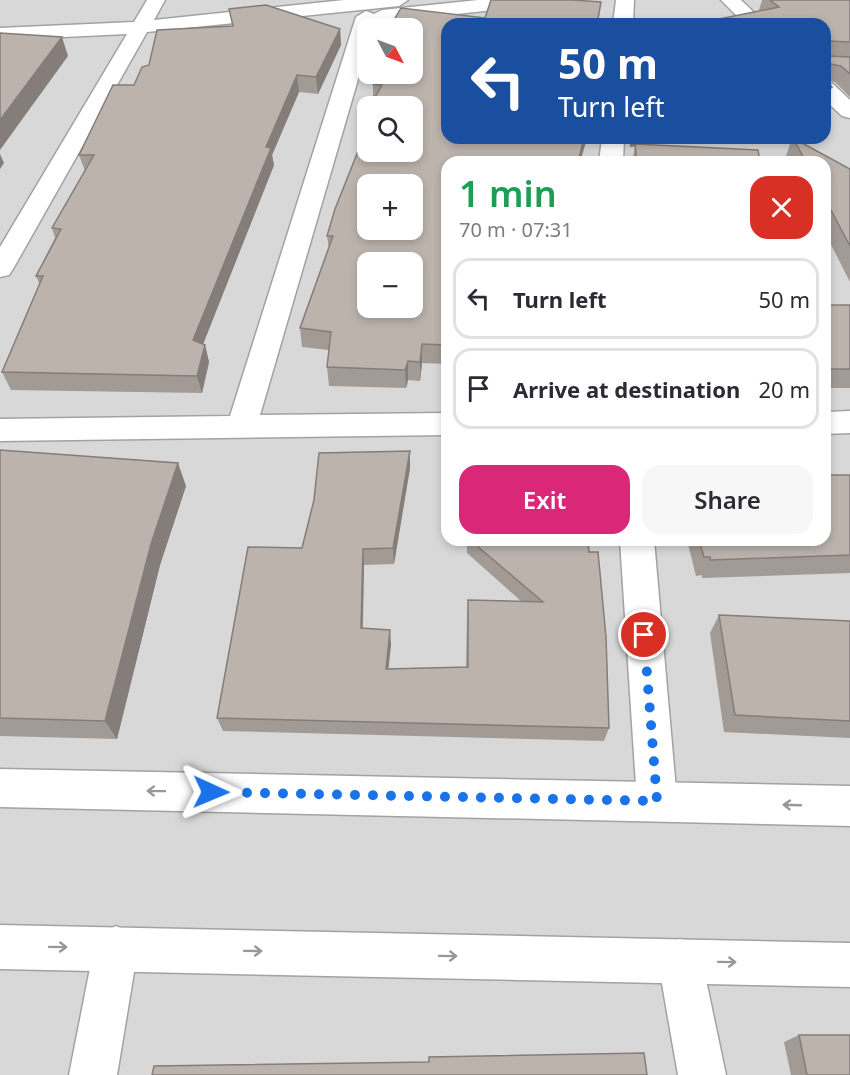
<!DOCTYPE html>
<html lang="en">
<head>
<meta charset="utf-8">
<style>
  body { margin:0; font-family:"Noto Sans",sans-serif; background:#f7f7f7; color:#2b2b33; height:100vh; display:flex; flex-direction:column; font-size:22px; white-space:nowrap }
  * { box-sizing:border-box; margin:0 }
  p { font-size:20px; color:#7c7c81 }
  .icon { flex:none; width:33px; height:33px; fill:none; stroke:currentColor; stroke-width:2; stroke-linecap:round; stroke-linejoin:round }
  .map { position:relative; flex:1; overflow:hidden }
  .side { position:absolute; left:441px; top:156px; width:390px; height:390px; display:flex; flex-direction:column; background:#fff; border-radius:18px; box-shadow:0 3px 9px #0003 }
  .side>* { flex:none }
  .hud { position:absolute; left:441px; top:18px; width:390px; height:126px; border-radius:18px; box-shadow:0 3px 9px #0003; background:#1a4fa0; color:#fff; overflow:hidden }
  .needle { width:39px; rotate:131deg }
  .tools { position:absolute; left:357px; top:18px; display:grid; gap:12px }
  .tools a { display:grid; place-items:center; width:66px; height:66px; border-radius:12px; background:#fff; box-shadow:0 3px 9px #0003; font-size:30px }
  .pin { position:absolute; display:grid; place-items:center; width:51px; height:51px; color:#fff; margin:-26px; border:3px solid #fff; border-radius:50%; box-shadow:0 2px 6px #0007 }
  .me { position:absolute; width:66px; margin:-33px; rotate:91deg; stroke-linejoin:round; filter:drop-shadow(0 0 4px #0008) }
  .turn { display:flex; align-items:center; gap:21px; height:126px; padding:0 18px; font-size:27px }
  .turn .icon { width:78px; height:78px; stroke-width:2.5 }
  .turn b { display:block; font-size:42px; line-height:51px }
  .round { display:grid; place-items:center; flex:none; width:63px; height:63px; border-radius:18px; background:#f7f7f7 }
  .headline { display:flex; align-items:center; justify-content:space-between; height:102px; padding:0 18px }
  h1 { font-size:36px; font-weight:600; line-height:45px; color:#1e9e55 }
  .cta { display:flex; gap:12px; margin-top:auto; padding:12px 18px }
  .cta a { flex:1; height:69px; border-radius:18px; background:#db2777; color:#fff; font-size:24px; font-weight:600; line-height:69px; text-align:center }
  .cta a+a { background:#f7f7f7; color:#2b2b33 }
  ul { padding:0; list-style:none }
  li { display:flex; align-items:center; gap:18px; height:81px; margin:0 12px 9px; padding:0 6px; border:3px solid #e1e1e2; border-radius:18px }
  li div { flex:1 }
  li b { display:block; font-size:22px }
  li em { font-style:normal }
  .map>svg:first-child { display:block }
  .residential { fill:#d9d8d8; fill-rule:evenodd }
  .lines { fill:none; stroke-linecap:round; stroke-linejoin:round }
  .minor-casing { stroke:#a2a2a2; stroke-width:3 }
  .tertiary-casing { stroke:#a2a2a2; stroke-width:3 }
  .minor { fill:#fff; fill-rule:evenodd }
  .tertiary { fill:#fff; fill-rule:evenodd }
  .wall { fill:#a29a95; fill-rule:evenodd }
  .shaded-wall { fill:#847d79 }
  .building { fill:#bcb3ad; stroke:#847d79; stroke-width:1.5; fill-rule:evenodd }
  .oneway { stroke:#989898 }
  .route { stroke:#1a73e8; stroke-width:10; stroke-dasharray:0 18 }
</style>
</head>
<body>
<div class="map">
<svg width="850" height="1075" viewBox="0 0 850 1075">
  <rect width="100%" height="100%" fill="#ece8e1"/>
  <path class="residential" d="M 0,0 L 850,0 L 850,1075 L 0,1075 ZM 447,24 L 825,24 L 825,138 L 447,138 ZM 368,28 L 412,28 L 412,74 L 368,74 ZM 368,106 L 412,106 L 412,152 L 368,152 ZM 447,162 L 825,162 L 825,540 L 447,540 ZM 368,184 L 412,184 L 412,230 L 368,230 ZM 368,262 L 412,262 L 412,308 L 368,308 Z"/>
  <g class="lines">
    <defs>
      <g id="minor">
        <polygon points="147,0 165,0 154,20 344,0 408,0 399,6 147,32 13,269 9,275 0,277 0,247 127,34 0,40 0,28 134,22"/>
        <polygon points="478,0 540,0 531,6 382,22 375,20 372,28 368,28 368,45 260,415 447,413 447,435 0,441 0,419 230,416 356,17 366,11 374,14 382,10"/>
        <polygon points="616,0 634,0 633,24 613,24"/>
        <polygon points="721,0 741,0 766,24 745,24"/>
        <polygon points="825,83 833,84 850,100 850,118 842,116 825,100"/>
        <polygon points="602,138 624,138 623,162 599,162"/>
        <polygon points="850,411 850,433 825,434 825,412"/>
        <polygon points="620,540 654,540 677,801 671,815 657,820 643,815 637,801"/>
        <polygon points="116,926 131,933 138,948 117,1075 69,1075 94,948 101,933"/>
        <polygon points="680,939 696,945 702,961 726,1075 678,1075 658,961 664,945"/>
      </g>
      <g id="tertiary">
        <polygon points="0,769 850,786 850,826 0,807"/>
        <polygon points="0,925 850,943 850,987 0,969"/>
      </g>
    </defs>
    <use href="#minor" class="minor-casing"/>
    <use href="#tertiary" class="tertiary-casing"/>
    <use href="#minor" class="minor"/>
    <use href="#tertiary" class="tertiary"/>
  </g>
  <g class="wall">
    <path d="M 491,0 L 573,0 L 601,2 L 598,24 L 447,24 L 447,138 L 587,138 L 580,162 L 447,162 L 447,364 L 422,363 L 420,381 L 408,380 L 406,388 L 329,386 L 327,367 L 329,350 L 302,347 L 300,328 L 329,249 L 327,236 L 335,209 L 362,141 L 361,124 L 368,111 L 368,152 L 412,152 L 412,106 L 370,106 L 373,101 L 373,84 L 376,74 L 412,74 L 412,28 L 389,28 L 401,8 L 485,18 ZM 368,184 L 412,184 L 412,230 L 368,230 ZM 368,262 L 412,262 L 412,308 L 368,308 Z"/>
    <polygon points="762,0 850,0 850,97 835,82 829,81 826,104 825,105 825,24 760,11 759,10"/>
    <polygon points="340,29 341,45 318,94 299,92 272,155 274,165 203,344 205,345 209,362 202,393 11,390 2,372 40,285 36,276 55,238 52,228 85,171 79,155 134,85"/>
    <polygon points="629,138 672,138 644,144 760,162 632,162 635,146 630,147"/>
    <polygon points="792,138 794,138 850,169 850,282 825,233 825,162 789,162 786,156"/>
    <rect x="825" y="305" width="25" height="83"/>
    <polygon points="0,450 186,486 160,565 117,739 0,736"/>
    <polygon points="410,468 394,564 364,565 363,628 391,644 388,669 466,667 467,615 468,600 522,602 467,553 467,540 588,540 609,728 604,741 223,731 217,718 302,548"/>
    <polygon points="850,475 850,573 702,578 702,575 696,576 687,540 825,540"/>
    <polygon points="719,615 850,621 850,738 724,732 710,633"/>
    <polygon points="799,1035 850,1075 791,1075 784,1042"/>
  </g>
  <g class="shaded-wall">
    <polygon points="340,29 341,45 318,94 316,77"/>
    <polygon points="62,37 68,56 0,150 0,120"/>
    <polygon points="297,75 299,92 272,155 274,165 198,357 193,340 266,147"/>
    <polygon points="832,87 826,104 825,105 825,89"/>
    <polygon points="584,138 587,138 580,162 578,162"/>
    <polygon points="632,138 672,138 635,146 635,144 635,146 630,147"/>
    <polygon points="0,154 4,163 0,169"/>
    <polygon points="422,344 422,363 420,381 420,362"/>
    <polygon points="205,345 209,362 202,393 197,376"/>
    <polygon points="408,361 408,380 406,388 405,370"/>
    <polygon points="410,451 410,468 394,564 393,548"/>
    <polygon points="178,463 186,486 160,565 117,739 105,721 151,544"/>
    <polygon points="363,549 364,565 362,642 361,628"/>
    <polygon points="390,630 391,644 387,683 386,669"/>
  </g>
  <g class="building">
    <path d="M 491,0 L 573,0 L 601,2 L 597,24 L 447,24 L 447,138 L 584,138 L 578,162 L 447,162 L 447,345 L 422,344 L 420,362 L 408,361 L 405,370 L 327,367 L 331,332 L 300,328 L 333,236 L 327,236 L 335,209 L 368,126 L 368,152 L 412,152 L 412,106 L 370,106 L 382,85 L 373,84 L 376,74 L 412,74 L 412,28 L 389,28 L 401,8 L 485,18 ZM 368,184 L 412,184 L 412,230 L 368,230 ZM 368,262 L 412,262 L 412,308 L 368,308 Z"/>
    <polygon points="770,0 850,0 850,42 829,41 829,56 850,57 850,74 841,66 831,64 829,66 829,83 832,87 825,89 825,24 694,24 779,7"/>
    <polygon points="266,5 340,29 316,77 297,75 266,147 271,148 193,340 205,345 197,376 2,372 43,276 36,276 61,229 52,228 94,155 79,155 113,85 134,85 142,67 149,65 157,30 233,26 229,9"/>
    <polygon points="0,33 62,37 0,120"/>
    <polygon points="368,111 368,125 361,124"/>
    <polygon points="793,138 850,169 850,246 825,199 825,162 806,162"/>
    <polygon points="635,144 758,150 760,162 637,162"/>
    <rect x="825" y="305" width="25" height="64"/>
    <polygon points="0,450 178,463 151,544 105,721 0,718"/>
    <polygon points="410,451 393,548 363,549 361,628 390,630 386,669 468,667 468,600 543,602 470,540 588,540 589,552 598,552 606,637 609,728 217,718 248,547 302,548 314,500 319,453"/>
    <polygon points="825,475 850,475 850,555 710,560 710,557 704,557 699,540 825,540"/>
    <polygon points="719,615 850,621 850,721 735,715"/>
    <polygon points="799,1035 850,1035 850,1075 807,1075"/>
    <polygon points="644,1053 647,1075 152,1075 154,1066 429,1062 429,1057"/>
  </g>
  <defs><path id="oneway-shaft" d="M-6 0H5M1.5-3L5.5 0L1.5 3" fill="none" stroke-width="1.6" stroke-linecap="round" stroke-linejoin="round" transform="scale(1.5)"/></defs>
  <g class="oneway">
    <use href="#oneway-shaft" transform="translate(156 791) rotate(-179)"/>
    <use href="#oneway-shaft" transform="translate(792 805) rotate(-178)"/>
    <use href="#oneway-shaft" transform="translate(58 947) rotate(1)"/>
    <use href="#oneway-shaft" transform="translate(253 951) rotate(1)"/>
    <use href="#oneway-shaft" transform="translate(448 956) rotate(1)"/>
    <use href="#oneway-shaft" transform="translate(727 962) rotate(1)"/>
  </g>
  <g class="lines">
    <polyline class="route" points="211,792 657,801 644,635"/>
  </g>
</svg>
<div class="tools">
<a><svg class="needle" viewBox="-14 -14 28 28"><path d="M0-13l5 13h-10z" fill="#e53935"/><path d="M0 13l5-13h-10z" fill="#7c7c81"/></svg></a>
<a><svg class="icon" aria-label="search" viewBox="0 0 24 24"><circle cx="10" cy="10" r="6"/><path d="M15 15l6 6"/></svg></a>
<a>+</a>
<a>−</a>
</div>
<div class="pin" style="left:644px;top:635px;background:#d93025"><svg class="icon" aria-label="arrive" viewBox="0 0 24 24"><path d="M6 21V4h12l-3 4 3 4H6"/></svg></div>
<svg class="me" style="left:211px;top:792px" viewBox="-20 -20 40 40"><path d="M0-17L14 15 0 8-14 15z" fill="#1a73e8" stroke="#fff" stroke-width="4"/></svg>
<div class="hud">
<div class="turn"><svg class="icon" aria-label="left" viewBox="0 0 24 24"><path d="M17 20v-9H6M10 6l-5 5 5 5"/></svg><div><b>50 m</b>Turn left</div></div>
</div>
<section class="side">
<div class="headline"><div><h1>1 min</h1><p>70 m · 07:31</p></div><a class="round" style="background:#d93025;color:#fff"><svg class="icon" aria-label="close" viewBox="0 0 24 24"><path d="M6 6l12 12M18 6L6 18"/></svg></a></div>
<ul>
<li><svg class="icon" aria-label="left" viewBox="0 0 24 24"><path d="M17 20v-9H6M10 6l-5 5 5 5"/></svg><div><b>Turn left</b></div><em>50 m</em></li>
<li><svg class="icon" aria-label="arrive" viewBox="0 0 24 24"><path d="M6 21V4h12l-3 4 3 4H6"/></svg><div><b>Arrive at destination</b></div><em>20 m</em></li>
</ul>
<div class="cta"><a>Exit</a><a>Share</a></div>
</section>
</div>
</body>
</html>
